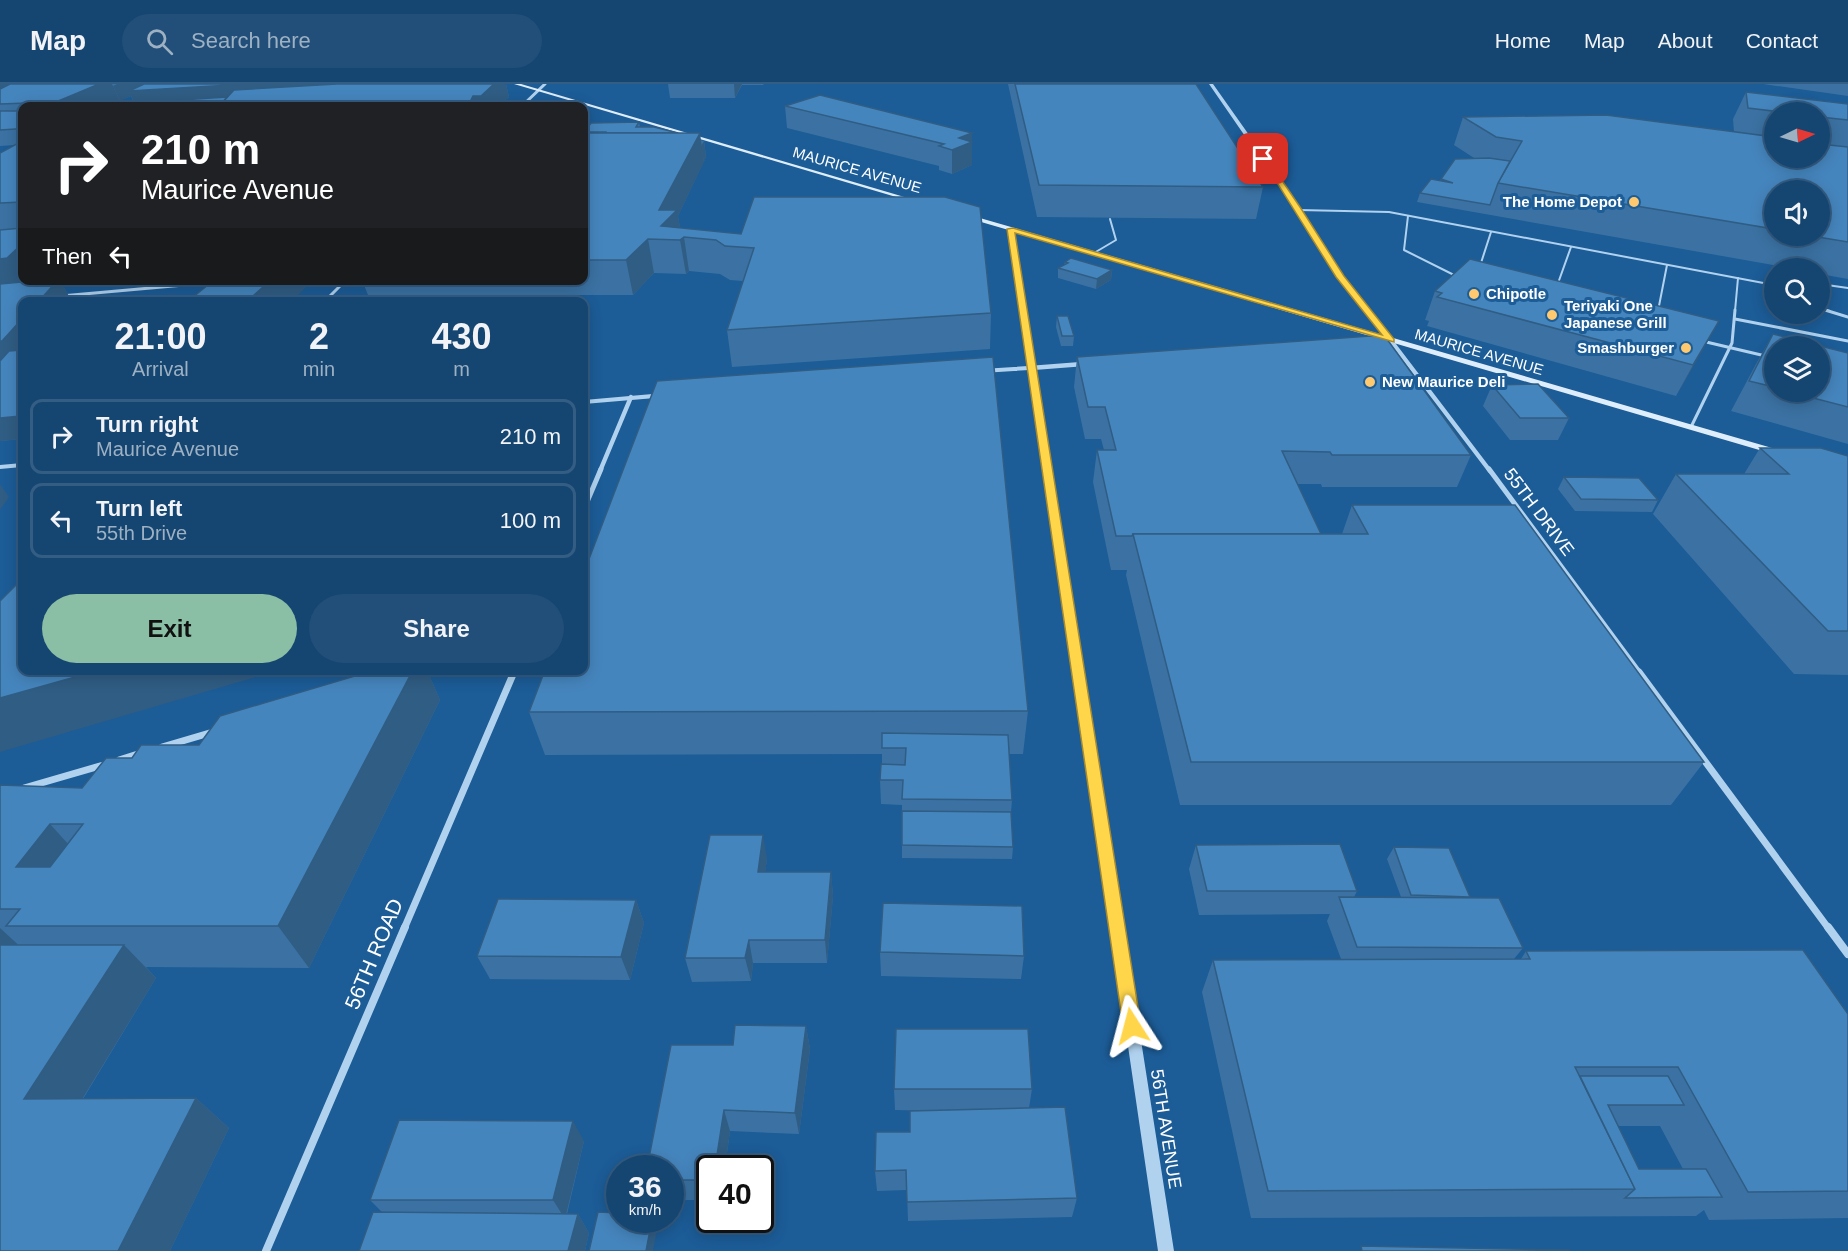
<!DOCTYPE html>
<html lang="en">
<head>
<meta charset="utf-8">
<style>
  body { margin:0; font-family:Arial,sans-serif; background:#224f79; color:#f1f3f6; height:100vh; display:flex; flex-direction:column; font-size:22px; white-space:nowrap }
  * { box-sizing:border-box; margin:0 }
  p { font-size:20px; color:#9db1c3 }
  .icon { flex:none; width:33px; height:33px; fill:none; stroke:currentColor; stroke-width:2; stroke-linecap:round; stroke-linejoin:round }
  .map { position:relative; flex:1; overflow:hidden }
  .drawer { position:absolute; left:18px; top:213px; width:570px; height:378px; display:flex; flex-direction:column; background:#154571; border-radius:12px; box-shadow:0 3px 15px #0003,0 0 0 2px #345d84 }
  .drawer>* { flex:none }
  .top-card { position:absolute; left:18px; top:18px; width:570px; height:183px; border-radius:12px; box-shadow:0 3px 15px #0003,0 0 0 2px #345d84; background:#202124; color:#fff; overflow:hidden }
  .needle { width:39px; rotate:85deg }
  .tools { position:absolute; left:1764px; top:18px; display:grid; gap:12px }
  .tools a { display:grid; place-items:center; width:66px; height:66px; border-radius:50%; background:#154571; box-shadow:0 3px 15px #0003,0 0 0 2px #345d84; font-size:30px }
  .speed { position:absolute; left:606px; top:1071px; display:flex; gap:12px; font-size:30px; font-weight:700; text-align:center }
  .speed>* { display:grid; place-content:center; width:78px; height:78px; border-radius:50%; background:#154571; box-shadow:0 3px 15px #0003,0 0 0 2px #345d84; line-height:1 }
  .speed small { font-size:15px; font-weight:400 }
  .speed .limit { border:3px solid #111; border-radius:9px; background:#fff; color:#111 }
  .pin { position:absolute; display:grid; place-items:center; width:51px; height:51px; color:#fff; margin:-26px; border-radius:12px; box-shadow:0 3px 9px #0006 }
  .me { position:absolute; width:66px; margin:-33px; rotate:351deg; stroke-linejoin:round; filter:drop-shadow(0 0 4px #0008) }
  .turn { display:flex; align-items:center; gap:21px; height:126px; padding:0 24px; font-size:27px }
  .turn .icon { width:78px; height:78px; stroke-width:2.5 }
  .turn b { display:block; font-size:42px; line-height:51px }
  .then { display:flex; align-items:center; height:57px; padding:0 24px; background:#0003; gap:12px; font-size:22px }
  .eta { display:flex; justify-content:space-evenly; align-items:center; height:102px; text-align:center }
  .eta b { font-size:36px; font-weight:800; line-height:42px }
  .primary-button { display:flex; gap:12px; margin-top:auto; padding:12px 24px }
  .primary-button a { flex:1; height:69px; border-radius:36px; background:#8abfa5; color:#111; font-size:24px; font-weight:800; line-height:69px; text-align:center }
  .primary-button a+a { background:#224f79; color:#f1f3f6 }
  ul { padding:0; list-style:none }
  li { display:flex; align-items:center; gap:18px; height:75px; margin:0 12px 9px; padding:0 12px; border:3px solid #345d84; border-radius:12px }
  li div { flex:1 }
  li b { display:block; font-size:22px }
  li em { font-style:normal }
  header { display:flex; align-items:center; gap:36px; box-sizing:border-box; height:84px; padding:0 30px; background:#154571; border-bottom:2px solid #345d84 }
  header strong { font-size:28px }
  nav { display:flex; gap:33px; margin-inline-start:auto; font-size:21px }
  .search { width:420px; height:54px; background:#224f79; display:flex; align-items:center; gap:15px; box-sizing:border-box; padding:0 21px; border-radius:33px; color:#9db1c3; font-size:22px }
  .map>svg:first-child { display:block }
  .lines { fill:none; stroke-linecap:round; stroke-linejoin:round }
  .service-far1 { stroke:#b0d2ef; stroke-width:2 }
  .service { stroke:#b0d2ef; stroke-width:3 }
  .minor-far4 { stroke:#b0d2ef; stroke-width:3 }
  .minor-far3 { stroke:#b0d2ef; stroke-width:4.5 }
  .minor-far2 { stroke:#b0d2ef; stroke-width:5 }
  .minor-far1 { stroke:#b0d2ef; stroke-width:7 }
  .minor { stroke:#b0d2ef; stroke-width:8 }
  .tertiary { fill:#b0d2ef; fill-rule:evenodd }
  .secondary { fill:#deedfb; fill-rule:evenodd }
  .wall { fill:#3b72a3; fill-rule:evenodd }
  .shaded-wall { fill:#305d84 }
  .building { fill:#4585bd; stroke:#305d84; stroke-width:1.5; fill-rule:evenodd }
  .route { fill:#ffd54a; stroke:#a68a30; stroke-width:1.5 }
  .poi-dot { fill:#ffca6f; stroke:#1c5c97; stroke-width:2 }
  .labels { text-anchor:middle; stroke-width:6; stroke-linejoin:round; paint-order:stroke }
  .far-street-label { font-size:15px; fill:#fff; stroke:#1c5c97 }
  .far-poi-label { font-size:15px; font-weight:bold; fill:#fff; stroke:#1c5c97; text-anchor:start }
  .street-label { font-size:18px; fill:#fff; stroke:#1c5c97 }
  .near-street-label { font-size:21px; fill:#fff; stroke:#1c5c97 }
</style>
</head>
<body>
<header>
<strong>Map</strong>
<div class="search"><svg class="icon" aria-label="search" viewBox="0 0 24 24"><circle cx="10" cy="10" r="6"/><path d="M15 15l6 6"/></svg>Search here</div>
<nav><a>Home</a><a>Map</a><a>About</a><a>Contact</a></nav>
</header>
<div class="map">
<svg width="1848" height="1167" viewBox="0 0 1848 1167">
  <rect width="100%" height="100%" fill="#1c5c97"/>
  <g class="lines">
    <g class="service-far1">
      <polyline points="1299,126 1389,128 1774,201"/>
      <polyline points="1408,132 1404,166 1456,192"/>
      <polyline points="1094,169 1116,156 1110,135"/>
      <polyline points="1480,182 1491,148"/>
      <polyline points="1820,200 1848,204"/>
      <polyline points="1557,202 1571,163"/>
      <polyline points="1820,224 1830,227"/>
      <polyline points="1658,227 1667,181"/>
      <polyline points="1735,227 1738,194"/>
    </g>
    <g class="service">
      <polyline points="1825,226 1848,233"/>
      <polyline points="1658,228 1658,226"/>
      <polyline points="1735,235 1848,257"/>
      <polyline points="1702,257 1774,274"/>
      <polyline points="1691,343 1732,259 1735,226"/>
    </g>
    <g class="minor-far4">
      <polyline points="522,22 545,0"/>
      <polyline points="61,212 218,198"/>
      <polyline points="324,218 346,196"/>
    </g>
    <g class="minor-far3">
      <polyline points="1386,257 1391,257 1490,387"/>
      <polyline points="1031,284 1083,280"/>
      <polyline points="600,387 631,313"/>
    </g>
    <g class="minor-far2">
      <polyline points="1489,385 1640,589"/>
      <polyline points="584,425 601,385"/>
      <polyline points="514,589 515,586"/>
    </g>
    <g class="minor-far1">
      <polyline points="1639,588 1829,845"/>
      <polyline points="162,663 213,648"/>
      <polyline points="119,676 141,669"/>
      <polyline points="24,704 107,680"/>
      <polyline points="404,845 514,588"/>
    </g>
    <g class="minor">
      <polyline points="1828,843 1848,870"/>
      <polyline points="266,1167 405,843"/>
    </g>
    <g class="tertiary">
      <polygon points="1209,0 1213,0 1302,126 1343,192 1393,256 1393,258 1389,258 1338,194 1296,126"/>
      <polygon points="1011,143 1014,145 1174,1167 1158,1167 1029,286 982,289 978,287 982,285 1028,282 1008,145"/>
      <polygon points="664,309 667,309 667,313 584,320 584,316"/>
      <polygon points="22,379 22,383 0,385 0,381"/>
    </g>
    <g class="secondary">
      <polygon points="514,0 521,0 918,117 913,118"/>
      <polygon points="966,130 1779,366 1781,368 1776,371 1773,370 964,133 963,132"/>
    </g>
  </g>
  <g class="wall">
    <polygon points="0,0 506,0 509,13 498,22 126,22 134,19 131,12 107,22 22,22 22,196 27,198 60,196 72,218 22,218 22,355 0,357 0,69 15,61 0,62"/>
    <polygon points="668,0 764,0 763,1 742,1 735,14 670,14"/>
    <polygon points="1008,0 1196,0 1263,103 1256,135 1037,133"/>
    <polygon points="1763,0 1848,0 1848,12"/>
    <path d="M 1746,8 L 1848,20 L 1848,195 L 1820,190 L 1820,184 L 1790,184 L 1417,118 L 1420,109 L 1474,74 L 1454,61 L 1463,33 L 1734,48 L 1733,35 ZM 1774,28 L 1820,28 L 1820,74 L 1774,74 ZM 1774,106 L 1820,152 L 1774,152 Z"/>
    <polygon points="785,22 972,58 972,81 952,90 939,86 939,82 787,44"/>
    <polygon points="639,38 640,43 704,57 706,73 678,132 680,144 741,150 991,229 990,265 732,283 727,246 743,197 730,196 720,190 689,187 686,190 654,189 633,211 368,211 362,196 584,196 584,48"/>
    <polygon points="1065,178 1112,186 1111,196 1096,205 1058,194 1058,184 1064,181"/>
    <polygon points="1435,207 1719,237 1676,312 1427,242 1429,237 1425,236"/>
    <polygon points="1057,232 1074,252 1073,262 1061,262 1056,243"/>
    <path d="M 1773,250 L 1848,269 L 1848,360 L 1731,327 L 1756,280 ZM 1774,262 L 1820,308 L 1774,308 Z"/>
    <polygon points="1077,273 1471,371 1457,403 1322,403 1321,400 1297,400 1321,450 1342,450 1352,421 1704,678 1671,721 1180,721 1126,491 1127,486 1111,486 1093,398 1097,366 1104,366 1101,355 1085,355 1074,303"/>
    <polygon points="1492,301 1569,334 1558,356 1510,356 1483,322"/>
    <polygon points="1760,364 1848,372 1848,591 1794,590 1653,430 1676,390 1744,390"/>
    <polygon points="1564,393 1658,416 1652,428 1575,427 1558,405"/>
    <polygon points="375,586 427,586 440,616 309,884 146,883 156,894 83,1015 196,1014 229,1044 170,1167 0,1167 0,701 82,704 132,674 199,661"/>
    <polygon points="1028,627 1023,670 1009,670 1012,716 1011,728 1013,763 1012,775 902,774 902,721 881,720 880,696 882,680 882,670 545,671 529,628"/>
    <path d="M 1196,761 L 1357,807 L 1354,813 L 1401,813 L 1387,775 L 1394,763 L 1469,813 L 1523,864 L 1514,875 L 1521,875 L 1526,867 L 1848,930 L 1848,1134 L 1709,1136 L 1704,1126 L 1696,1132 L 1251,1134 L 1202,908 L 1213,876 L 1341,875 L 1327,837 L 1330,830 L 1199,831 L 1189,785 ZM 1618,1042 L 1660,1042 L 1683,1085 L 1639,1085 Z"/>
    <polygon points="767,775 765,788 831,788 833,812 827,879 753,879 751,897 692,898 685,874"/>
    <polygon points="636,816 644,839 630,896 490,895 477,872"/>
    <polygon points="880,868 1024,872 1021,895 881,892"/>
    <polygon points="806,942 810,965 799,1050 730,1047 725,1084 710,1084 710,1116 670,1116 670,1084 733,961"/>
    <polygon points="894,1005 1032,1005 1029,1024 1077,1114 1072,1133 908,1137 907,1106 877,1107 875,1087 910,1048 938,1027 895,1026"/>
    <polygon points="584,1057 567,1130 578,1130 589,1149 585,1167 359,1167 382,1128 370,1116"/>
  </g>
  <g class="shaded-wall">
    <polygon points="0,0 37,0 0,20"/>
    <polygon points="99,0 112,0 120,17 107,22 58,22 56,18"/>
    <polygon points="117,0 431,0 136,22 131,12 120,17 113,2"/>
    <polygon points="494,0 506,0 509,13 498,22 468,22 473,12"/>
    <polygon points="734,0 742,0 735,14"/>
    <polygon points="22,41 22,56 16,45"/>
    <polygon points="700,49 704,78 678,132 682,155 684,153 689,187 686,190 680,156 663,155 659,126"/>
    <polygon points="972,49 972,81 952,90 952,66 959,54"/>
    <polygon points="704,57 706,73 704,78 701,62"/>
    <polygon points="648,155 654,189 633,211 626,176"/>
    <polygon points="22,160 22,196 29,196 24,202 0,203 0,175"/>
    <polygon points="1112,186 1111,196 1096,205 1097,195"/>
    <polygon points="58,196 60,196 72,218 38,218"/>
    <polygon points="271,196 305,196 307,202 291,218 246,218"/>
    <polygon points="22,235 22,285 0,289 0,257"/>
    <polygon points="1719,237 1703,266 1676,312 1693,281"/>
    <polygon points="22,329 22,355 0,357 0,334"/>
    <polygon points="0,400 9,413 0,426"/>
    <polygon points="100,586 280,586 0,668 0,614"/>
    <polygon points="413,586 427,586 440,616 309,884 278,842"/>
    <polygon points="50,740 89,783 16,783"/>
    <polygon points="763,751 767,775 762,812 758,788"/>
    <polygon points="831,788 833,812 827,879 825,856"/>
    <polygon points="636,816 644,839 630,896 621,873"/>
    <polygon points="0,844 25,867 0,902"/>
    <polygon points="749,856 753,879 751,897 745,874"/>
    <polygon points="124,861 156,894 64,1045 24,1015"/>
    <polygon points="806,942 810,965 799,1050 795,1029"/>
    <polygon points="196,1014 229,1044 170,1167 118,1167"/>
    <polygon points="724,1026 730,1047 725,1084 715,1084"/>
    <polygon points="573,1037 584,1057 565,1135 553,1116"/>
    <polygon points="578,1130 589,1149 585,1167 568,1167"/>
    <polygon points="652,1136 656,1136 658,1140 653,1167 646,1167"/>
  </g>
  <g class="building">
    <polygon points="10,0 99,0 56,18 0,20 0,5"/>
    <polygon points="144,0 247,0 129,7"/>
    <polygon points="337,0 494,0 481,12 473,12 468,22 200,22 201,22 220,21 234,6"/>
    <polygon points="1015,0 1196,0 1263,103 1039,101"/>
    <polygon points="1746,8 1848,20 1848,36 1820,33 1820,28 1781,28 1748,24"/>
    <polygon points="820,11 972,49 959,54 972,58 952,66 939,62 944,60 785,22"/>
    <polygon points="227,13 220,21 201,22 126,22 134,19"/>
    <polygon points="0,27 22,27 22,41 16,45 0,46"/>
    <polygon points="1606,31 1774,53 1774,74 1820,74 1820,60 1848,63 1848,158 1812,152 1820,152 1820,106 1774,106 1774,145 1498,99 1522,57 1496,53 1463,33"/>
    <polygon points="639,38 636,43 654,43 678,49 606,49 606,48 584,48 591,39"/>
    <polygon points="584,49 700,49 659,126 677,126 661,142 741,150 754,113 945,113 980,123 991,229 727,246 754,164 725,162 716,156 684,153 680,156 648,155 626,176 584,176"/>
    <polygon points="22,57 22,118 0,119 0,69"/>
    <polygon points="1489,74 1510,77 1498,99 1490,121 1420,109 1431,95 1453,99 1441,95 1455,75"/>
    <polygon points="22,144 22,160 7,174 0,175 0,146"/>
    <polygon points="1071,174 1112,186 1097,195 1058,184 1068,179 1065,178"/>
    <polygon points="1470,175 1719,237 1693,281 1437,213 1442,209 1435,207"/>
    <polygon points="43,196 58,196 38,218 22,218 22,235 2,257 0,257 0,200"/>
    <polygon points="214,196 271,196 246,218 187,218"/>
    <polygon points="140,213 136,218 111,218 113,215"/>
    <polygon points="105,215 102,218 77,218 78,217"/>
    <polygon points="1057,232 1068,232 1074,252 1062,252"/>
    <polygon points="1773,250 1848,269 1848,323 1790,308 1820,308 1820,262 1774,262 1774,303 1749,297"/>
    <polygon points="1384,251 1471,371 1332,371 1330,368 1282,367 1321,450 1133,450 1132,452 1116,452 1097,366 1116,366 1105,323 1088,323 1077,273"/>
    <polygon points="22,266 22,329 21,332 0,334 0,277 9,267"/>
    <polygon points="993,273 1028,627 529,628 545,586 584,586 584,488 657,297"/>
    <polygon points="1538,300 1569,334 1520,334 1492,301"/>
    <polygon points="1760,364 1821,364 1848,372 1848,547 1828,547 1676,390 1789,390"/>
    <polygon points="1564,393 1639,394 1658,416 1581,415"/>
    <polygon points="1352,421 1515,421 1704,678 1191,678 1133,450 1368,450"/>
    <polygon points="22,495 22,586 100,586 0,614 0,517"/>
    <path d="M 375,586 L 413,586 L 278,842 L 6,842 L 20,825 L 0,825 L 0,701 L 82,704 L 106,674 L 132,674 L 141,661 L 199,661 L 220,632 ZM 50,740 L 83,740 L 50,783 L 16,783 Z"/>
    <polygon points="882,649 1008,651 1012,716 902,715 903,696 880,696 881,680 905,681 906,664 882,664"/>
    <polygon points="902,727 1011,728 1013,763 902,761"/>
    <polygon points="710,751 763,751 758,788 831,788 825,856 749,856 745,874 685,874"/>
    <polygon points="1340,760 1357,807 1207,807 1196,761"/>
    <polygon points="1394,763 1449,764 1470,813 1411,811"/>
    <polygon points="1339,813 1499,814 1523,864 1357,863"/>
    <polygon points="498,815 636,816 621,873 477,872"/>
    <polygon points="883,819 1022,822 1024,872 880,868"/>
    <polygon points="0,861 124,861 24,1015 196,1014 118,1167 0,1167"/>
    <polygon points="1803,866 1848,930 1848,1107 1748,1108 1678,983 1575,983 1635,1105 1268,1107 1213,876 1530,875 1526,867"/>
    <polygon points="735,941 806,942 795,1029 724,1026 715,1084 710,1084 710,1096 670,1096 670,1084 647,1084 671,961 733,961"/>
    <polygon points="896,945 1028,945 1032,1005 894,1005"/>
    <polygon points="1580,992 1668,992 1684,1021 1608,1021 1639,1085 1706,1085 1722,1113 1625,1114 1635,1105"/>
    <polygon points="1065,1023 1077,1114 907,1118 906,1086 875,1087 876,1048 910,1048 910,1027"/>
    <polygon points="399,1036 573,1037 553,1116 370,1116"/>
    <polygon points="373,1128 578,1130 568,1167 359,1167"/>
    <polygon points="598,1128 620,1129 620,1136 652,1136 646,1167 589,1167"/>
    <polygon points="1361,1162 1569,1166 1570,1167 1362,1167"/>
  </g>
  <polygon class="route" points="1261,73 1266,73 1302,126 1344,192 1394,255 1394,258 1015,149 1141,942 1139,948 1132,951 1125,948 1123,942 1007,145 1013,144 1382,251 1336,193"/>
  <g class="poi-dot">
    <circle cx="1634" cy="118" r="6"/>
    <circle cx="1474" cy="210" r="6"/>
    <circle cx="1552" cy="231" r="6"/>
    <circle cx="1686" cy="264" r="6"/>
    <circle cx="1370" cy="298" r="6"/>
  </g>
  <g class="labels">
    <g class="far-street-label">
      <text transform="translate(857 86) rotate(16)" y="5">MAURICE AVENUE</text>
      <text transform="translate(1479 268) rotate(16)" y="5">MAURICE AVENUE</text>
    </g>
    <g class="far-poi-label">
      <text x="1622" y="123" text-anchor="end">The Home Depot</text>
      <text x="1486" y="215">Chipotle</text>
      <text x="1564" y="227">Teriyaki One<tspan x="1564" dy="17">Japanese Grill</tspan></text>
      <text x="1674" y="269" text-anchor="end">Smashburger</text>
      <text x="1382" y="303">New Maurice Deli</text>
    </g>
    <g class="street-label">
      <text transform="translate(1539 428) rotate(53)" y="6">55TH DRIVE</text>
      <text transform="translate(1166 1045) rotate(81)" y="6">56TH AVENUE</text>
    </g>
    <g class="near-street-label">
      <text transform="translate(374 870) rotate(-67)" y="7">56TH ROAD</text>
    </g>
  </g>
</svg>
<div class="tools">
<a><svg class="needle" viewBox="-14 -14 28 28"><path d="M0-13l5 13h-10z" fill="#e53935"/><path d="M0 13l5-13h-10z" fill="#9db1c3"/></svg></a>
<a><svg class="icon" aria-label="sound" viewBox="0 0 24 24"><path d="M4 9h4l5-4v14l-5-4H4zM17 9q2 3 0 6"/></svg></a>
<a><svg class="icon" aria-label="search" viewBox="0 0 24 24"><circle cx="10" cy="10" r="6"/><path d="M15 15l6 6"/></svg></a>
<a><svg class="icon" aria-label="layers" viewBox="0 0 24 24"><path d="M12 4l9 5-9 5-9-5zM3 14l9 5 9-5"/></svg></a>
</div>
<div class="speed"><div>36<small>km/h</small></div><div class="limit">40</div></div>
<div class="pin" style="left:1263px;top:75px;background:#d93025"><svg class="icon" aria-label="arrive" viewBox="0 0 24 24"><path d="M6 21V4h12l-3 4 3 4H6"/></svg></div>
<svg class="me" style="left:1132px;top:942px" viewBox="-20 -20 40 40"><path d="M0-17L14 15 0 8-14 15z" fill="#ffd54a" stroke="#fff" stroke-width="4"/></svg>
<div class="top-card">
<div class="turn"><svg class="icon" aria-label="right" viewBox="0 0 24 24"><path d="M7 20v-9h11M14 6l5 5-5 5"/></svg><div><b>210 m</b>Maurice Avenue</div></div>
<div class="then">Then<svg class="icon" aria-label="left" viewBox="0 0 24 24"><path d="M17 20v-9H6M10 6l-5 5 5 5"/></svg></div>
</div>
<section class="drawer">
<div class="eta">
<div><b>21:00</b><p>Arrival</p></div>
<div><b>2</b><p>min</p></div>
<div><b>430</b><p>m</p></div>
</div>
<ul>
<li><svg class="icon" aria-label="right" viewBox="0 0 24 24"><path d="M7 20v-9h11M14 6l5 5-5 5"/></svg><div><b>Turn right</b><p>Maurice Avenue</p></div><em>210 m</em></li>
<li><svg class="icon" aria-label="left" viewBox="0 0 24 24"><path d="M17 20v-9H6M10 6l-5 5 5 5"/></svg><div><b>Turn left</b><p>55th Drive</p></div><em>100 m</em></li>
</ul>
<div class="primary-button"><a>Exit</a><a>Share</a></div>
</section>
</div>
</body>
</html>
